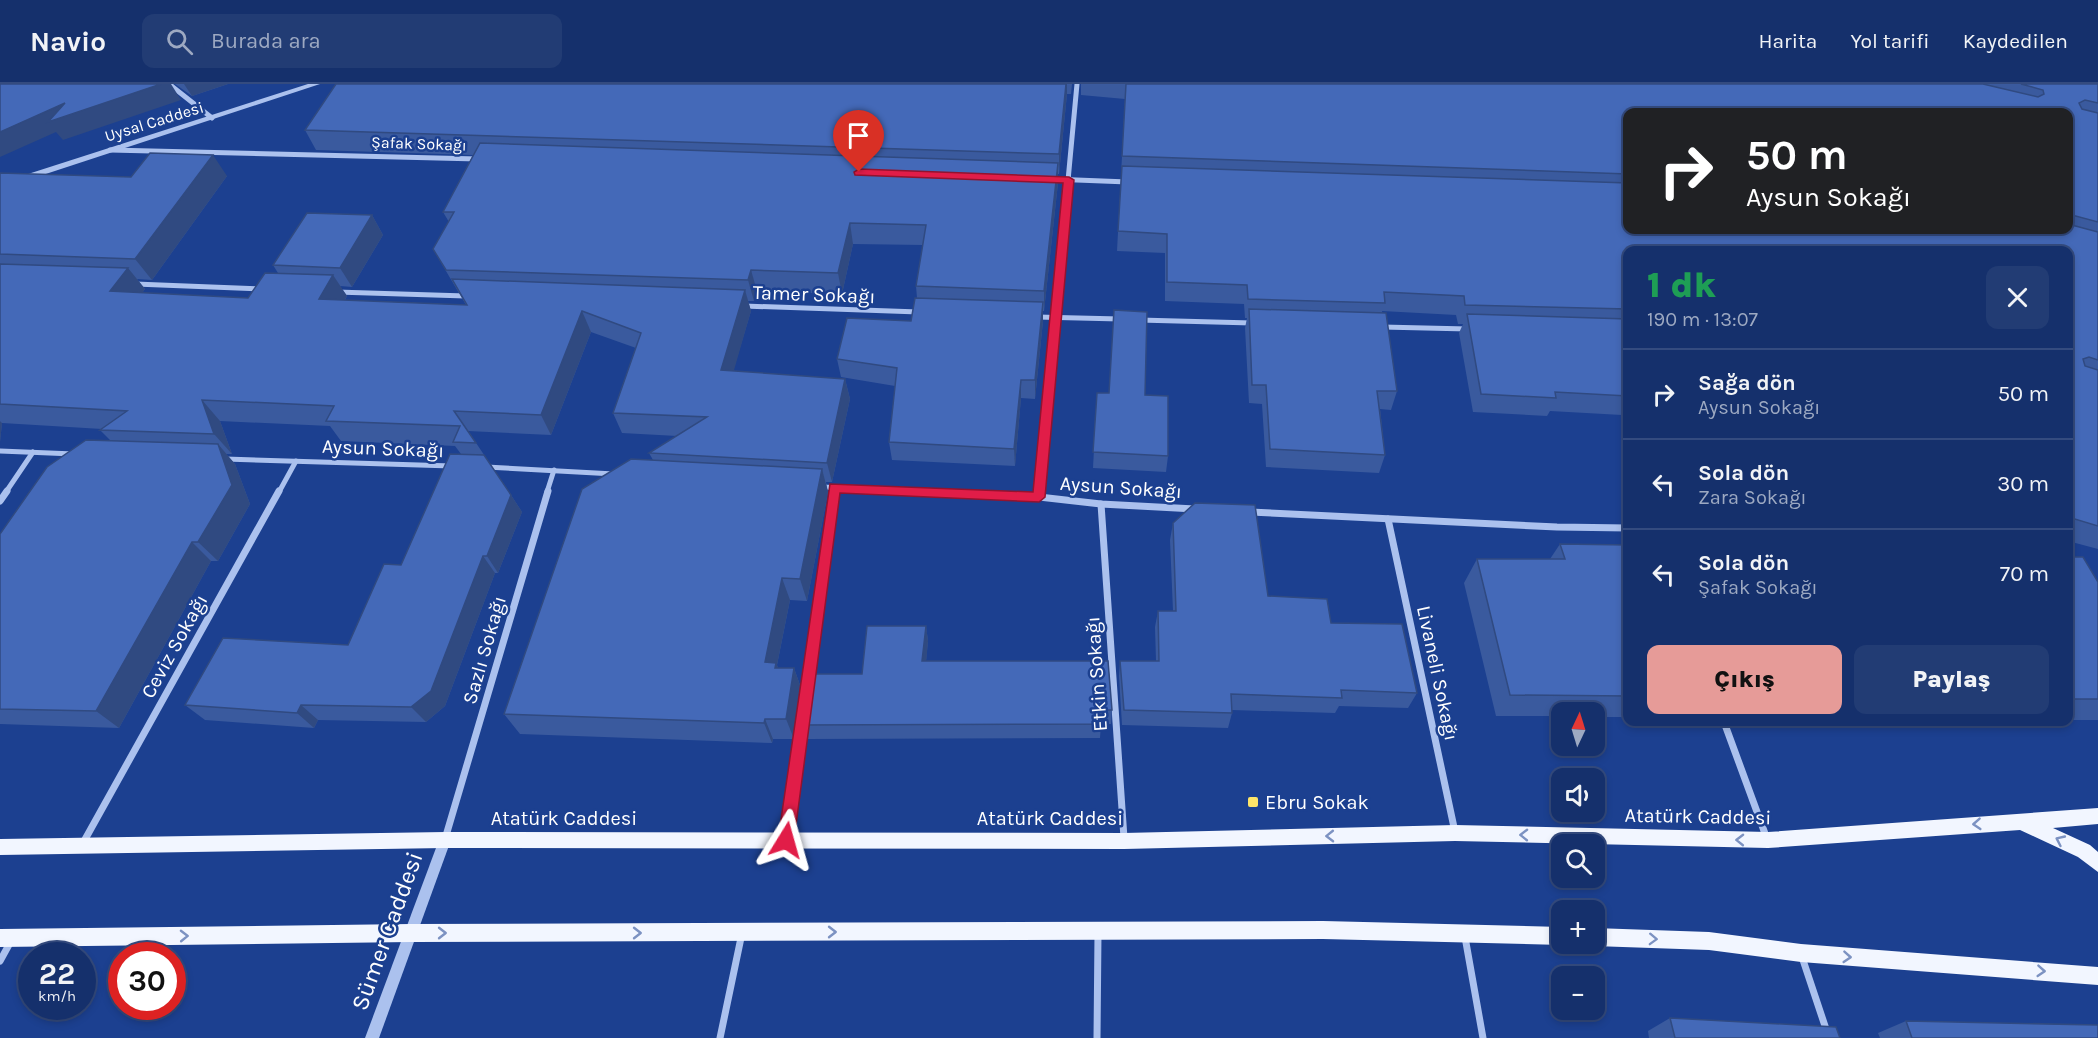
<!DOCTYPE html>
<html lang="tr">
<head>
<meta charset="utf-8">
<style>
  body { margin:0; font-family:Karla,sans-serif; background:#223c74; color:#f1f3f6; height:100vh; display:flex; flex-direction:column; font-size:22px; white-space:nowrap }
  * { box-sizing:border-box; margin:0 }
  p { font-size:20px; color:#9da9c2 }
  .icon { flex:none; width:33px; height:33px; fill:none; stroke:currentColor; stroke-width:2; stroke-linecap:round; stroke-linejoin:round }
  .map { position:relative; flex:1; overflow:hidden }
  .panel { position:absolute; left:1623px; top:162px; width:450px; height:480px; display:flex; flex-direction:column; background:#15306c; border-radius:12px; box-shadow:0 3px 9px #0003,0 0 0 2px #344b7f }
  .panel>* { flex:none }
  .guide { position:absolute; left:1623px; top:24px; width:450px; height:126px; border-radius:12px; box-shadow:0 3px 9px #0003,0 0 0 2px #344b7f; background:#202124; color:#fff; overflow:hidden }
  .needle { width:39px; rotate:4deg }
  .buttons { position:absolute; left:1551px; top:618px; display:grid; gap:12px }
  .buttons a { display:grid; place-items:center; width:54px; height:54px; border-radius:12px; background:#15306c; box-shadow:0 3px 9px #0003,0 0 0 2px #344b7f; font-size:30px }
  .speed { position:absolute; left:18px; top:858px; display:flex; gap:12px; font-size:30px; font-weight:700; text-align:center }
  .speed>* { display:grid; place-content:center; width:78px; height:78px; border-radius:50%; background:#15306c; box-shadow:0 3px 9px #0003,0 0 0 2px #344b7f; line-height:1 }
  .speed small { font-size:15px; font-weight:400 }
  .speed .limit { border:9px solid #d22; background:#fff; color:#111 }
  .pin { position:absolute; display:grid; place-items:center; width:51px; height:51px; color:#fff; margin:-62px -26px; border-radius:50% 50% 50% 0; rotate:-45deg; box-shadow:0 0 6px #0007 }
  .pin .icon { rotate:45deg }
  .me { position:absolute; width:66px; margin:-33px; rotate:8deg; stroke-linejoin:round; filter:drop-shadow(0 0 4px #0008) }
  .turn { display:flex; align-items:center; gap:21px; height:126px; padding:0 24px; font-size:27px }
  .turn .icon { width:78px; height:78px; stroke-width:2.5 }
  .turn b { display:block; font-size:42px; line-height:51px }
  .round { display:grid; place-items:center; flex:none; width:63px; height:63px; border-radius:12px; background:#223c74 }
  .headline { display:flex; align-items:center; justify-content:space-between; height:102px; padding:0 24px }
  h1 { font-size:36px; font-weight:800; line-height:45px; color:#1e9e55 }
  .primary-button { display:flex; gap:12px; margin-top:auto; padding:12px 24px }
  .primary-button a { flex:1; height:69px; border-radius:12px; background:#e69b98; color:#111; font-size:24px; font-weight:800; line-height:69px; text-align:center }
  .primary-button a+a { background:#223c74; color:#f1f3f6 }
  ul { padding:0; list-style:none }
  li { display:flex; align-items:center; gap:18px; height:90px; padding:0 24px; border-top:2px solid #344b7f }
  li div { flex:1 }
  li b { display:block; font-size:22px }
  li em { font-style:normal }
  header { display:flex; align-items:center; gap:36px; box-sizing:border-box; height:84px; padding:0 30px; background:#15306c; border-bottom:2px solid #344b7f }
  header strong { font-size:28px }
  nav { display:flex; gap:33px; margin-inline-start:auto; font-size:21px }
  .search { width:420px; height:54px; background:#223c74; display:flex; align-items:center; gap:15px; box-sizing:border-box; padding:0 21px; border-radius:12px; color:#9da9c2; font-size:22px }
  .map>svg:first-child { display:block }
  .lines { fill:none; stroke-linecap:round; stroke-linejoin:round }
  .minor-far1 { stroke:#abc1ee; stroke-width:5 }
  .minor { stroke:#abc1ee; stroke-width:7 }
  .tertiary { fill:#abc1ee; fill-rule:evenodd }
  .primary { fill:#f2f6ff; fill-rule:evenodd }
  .wall { fill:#3a5a9e; fill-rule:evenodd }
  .shaded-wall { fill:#304a81 }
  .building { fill:#4469b8; stroke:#304a81; stroke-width:1.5 }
  .oneway { stroke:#7c92c2 }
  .route { fill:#e11d48; stroke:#92132f; stroke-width:1.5 }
  .poi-dot { fill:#fee569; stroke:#1c4090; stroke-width:2 }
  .labels { text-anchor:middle; stroke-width:5; stroke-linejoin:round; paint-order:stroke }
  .far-street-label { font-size:16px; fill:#fff; stroke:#1c4090 }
  .street-label { font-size:20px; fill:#fff; stroke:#1c4090 }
  .poi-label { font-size:20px; fill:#fff; stroke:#1c4090; text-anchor:start }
  .near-street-label { font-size:24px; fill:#fff; stroke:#1c4090 }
</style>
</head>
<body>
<header>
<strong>Navio</strong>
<div class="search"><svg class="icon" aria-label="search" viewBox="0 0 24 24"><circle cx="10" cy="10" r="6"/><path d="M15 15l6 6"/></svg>Burada ara</div>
<nav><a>Harita</a><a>Yol tarifi</a><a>Kaydedilen</a></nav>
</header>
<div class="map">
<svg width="2098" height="954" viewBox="0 0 2098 954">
  <rect width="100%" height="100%" fill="#1c4090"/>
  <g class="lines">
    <g class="minor-far1">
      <polyline points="169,0 212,34"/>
      <polyline points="110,66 478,75"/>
      <polyline points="1051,95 1128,98"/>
      <polyline points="135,200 263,205"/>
      <polyline points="336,208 466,212"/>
      <polyline points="744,222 919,228"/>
      <polyline points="1037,233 1120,235"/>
      <polyline points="1139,236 1252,239"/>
      <polyline points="1382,243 1468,245"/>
      <polyline points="0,367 74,370"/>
      <polyline points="225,375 452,382"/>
      <polyline points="486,383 614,390"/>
      <polyline points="822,403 933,408"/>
      <polyline points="6,408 33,368"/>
      <polyline points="279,408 296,377"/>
      <polyline points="547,408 554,386"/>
      <polyline points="833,408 834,404"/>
      <polyline points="1039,408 1077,0"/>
    </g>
    <g class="minor">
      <polyline points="900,407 1039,413 1101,420 1195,425"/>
      <polyline points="1039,413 1040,407"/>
      <polyline points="0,417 7,407"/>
      <polyline points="1101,420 1124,754"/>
      <polyline points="1250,428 1557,443 1628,444"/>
      <polyline points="1388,435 1455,748"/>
      <polyline points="808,597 834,407"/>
      <polyline points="1724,638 1767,755"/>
      <polyline points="786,754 803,636"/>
      <polyline points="445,755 548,407"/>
      <polyline points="83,759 279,407"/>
      <polyline points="1465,853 1483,954"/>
      <polyline points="1802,873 1829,954"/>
      <polyline points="0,877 11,857"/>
      <polyline points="720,954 742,849"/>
      <polyline points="1097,954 1098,850"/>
    </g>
    <g class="tertiary">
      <polygon points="308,0 320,0 0,105 0,99"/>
      <polygon points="445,750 449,752 451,756 379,954 365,954 439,756 441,752"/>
    </g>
    <g class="primary">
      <polygon points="2098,724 2098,740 2053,744 2090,761 2098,768 2098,788 2078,773 2020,746 1768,764 1455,757 1124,765 445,764 0,771 0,755 445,748 1124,749 1455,741 1768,748"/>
      <polygon points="1323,837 1562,843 1562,860 1566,860 1562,861 1323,855 411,858 0,863 0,845 411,840"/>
      <polygon points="1594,844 1709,848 1801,860 2098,883 2098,901 1801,878 1709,866 1594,862 1588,860 1594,860"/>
    </g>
  </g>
  <g class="wall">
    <polygon points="175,0 228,0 192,12"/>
    <polygon points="336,0 1072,0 1071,10 1067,10 1059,90 1058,90 1058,99 1044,227 1043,227 1043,237 1035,315 1021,314 1015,382 892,376 889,358 895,302 841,293 837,275 911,237 917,214 916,202 923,161 853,160 842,210 757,207 754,217 748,217 751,227 733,287 845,295 850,315 832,398 826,398 828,408 807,517 790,516 777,581 778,584 794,584 801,604 794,655 773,655 772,659 520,650 504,630 653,376 649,369 677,352 622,349 613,329 636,264 591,248 551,351 468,347 511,411 522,428 498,489 495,489 445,622 426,638 318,636 314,644 205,636 185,621 348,561 401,481 461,370 455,362 341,357 330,342 220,337 232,370 226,370 235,380 250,420 218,477 211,477 119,644 0,640 0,450 110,356 100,346 102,345 2,339 0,358 0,89 131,93 227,92 152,196 137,195 145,205 142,209 248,214 278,189 273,181 372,131 383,151 352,203 340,202 347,212 345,216 466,221 433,165 449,138 443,128 473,71 316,66 305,46"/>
    <path d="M 1081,0 L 2098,0 L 2098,465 L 2068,457 L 2068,166 L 1628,166 L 1628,335 L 1624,335 L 1622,331 L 1550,327 L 1547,332 L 1473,328 L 1459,249 L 1463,240 L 1458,240 L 1456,231 L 1382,227 L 1397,307 L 1391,326 L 1380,325 L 1385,371 L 1379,389 L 1266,383 L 1262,320 L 1249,319 L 1245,244 L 1247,234 L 1245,234 L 1244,220 L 1165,217 L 1165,169 L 1117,167 L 1125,15 L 1081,11 ZM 1628,28 L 2068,28 L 2068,146 L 1628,146 Z"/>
    <polygon points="1097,309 1145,311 1168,372 1166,388 1093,384"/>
    <polygon points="1173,439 1268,512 1331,539 1417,609 1408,624 1339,622 1335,629 1232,626 1232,629 1228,644 1122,641 1119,592 1120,577 1156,577 1155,543 1158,527 1173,527 1170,456"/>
    <polygon points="1560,460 1628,461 1628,633 1594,633 1594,628 1562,628 1562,632 1496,632 1464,499 1477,475 1550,475"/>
    <polygon points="2068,473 2098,498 2098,636 2068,636"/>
    <polygon points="926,542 928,557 926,577 1112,626 1111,640 1101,640 1100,654 805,655 800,641 862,590"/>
    <polygon points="1670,934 1840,954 1649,954 1648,947"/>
    <polygon points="1906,937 2098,954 1880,954 1878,949"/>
  </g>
  <g class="shaded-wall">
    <polygon points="161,0 171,0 181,16 63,56 56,48 0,73 0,48 65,19"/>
    <polygon points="184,0 228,0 192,12"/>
    <polygon points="1066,0 1067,0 1067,10 1059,90 1059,70"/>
    <polygon points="213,71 227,92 152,196 135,175"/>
    <polygon points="1058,79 1058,99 1044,227 1044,207"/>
    <polygon points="372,131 383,151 352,203 340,184"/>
    <polygon points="850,139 853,160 842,210 838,189"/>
    <polygon points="128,184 145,205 128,228 110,207"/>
    <polygon points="751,186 757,207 754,217 748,196"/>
    <polygon points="333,191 347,212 333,236 319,215"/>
    <polygon points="745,206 751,227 728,307 721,286"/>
    <polygon points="1043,218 1043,237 1035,315 1035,296"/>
    <polygon points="582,227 591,248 551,351 541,331"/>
    <polygon points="845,295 850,315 832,398 827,379"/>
    <polygon points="1021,296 1021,314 1015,382 1014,365"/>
    <polygon points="202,316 220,337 232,370 214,350"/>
    <polygon points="0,337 2,339 0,358"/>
    <polygon points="218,360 235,380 250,420 218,477 198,458"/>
    <polygon points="822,385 828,408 807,517 800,495"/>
    <polygon points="511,411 522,428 498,489 487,472"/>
    <polygon points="192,458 211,477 119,644 96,627"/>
    <polygon points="483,472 495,489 445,622 426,638 411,623"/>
    <polygon points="782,494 790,516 777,581 784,599 765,578"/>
    <polygon points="926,542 928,557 925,592 922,577"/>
    <polygon points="794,584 801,604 794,655 786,635"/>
    <polygon points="301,621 318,636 314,644 297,629"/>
    <polygon points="765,635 773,655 772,659 764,639"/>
  </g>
  <g class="building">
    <polygon points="0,0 161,0 48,38 65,19 0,48"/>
    <polygon points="336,0 1066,0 1059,70 305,46"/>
    <polygon points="1126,0 1983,0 2038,13 2044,10 2043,6 2021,0 2098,0 2098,19 2085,16 2079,19 2082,25 2098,29 2098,138 2068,130 2068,28 1628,28 1628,90 1122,72"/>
    <polygon points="480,59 1058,79 1044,207 916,202 926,141 850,139 838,189 751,186 748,196 446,186 433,165 454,128 443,128"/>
    <polygon points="150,69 213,71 135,175 0,170 0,89 131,93"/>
    <polygon points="1122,82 1628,99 1628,146 2068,146 2068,140 2098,148 2098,276 2089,273 2083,275 2085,282 2098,286 2098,442 2068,433 2068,166 1628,166 1628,225 1465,221 1464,212 1384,208 1385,219 1248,215 1247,201 1167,198 1167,150 1118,147"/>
    <polygon points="307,129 372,131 340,184 273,181"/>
    <polygon points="0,180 128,184 110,207 248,214 265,189 333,191 319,215 467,221 452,195 745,206 721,286 845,295 827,379 649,369 707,333 613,329 641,249 582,227 541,331 454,327 476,359 453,358 460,342 326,337 334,322 202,316 214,350 100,346 127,327 0,320"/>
    <polygon points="915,214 1043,218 1035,296 1021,296 1014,365 889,358 897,284 837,275 847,234 911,237"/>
    <polygon points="1249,225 1386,229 1397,307 1377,307 1385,371 1270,365 1266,301 1252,301"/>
    <polygon points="1114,226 1147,228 1145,311 1168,312 1168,372 1093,368 1097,309 1109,309"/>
    <polygon points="1467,230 1628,235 1628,312 1555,308 1556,314 1481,310"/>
    <polygon points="86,356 218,360 232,401 198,458 192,458 96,627 0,625 0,450 47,383"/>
    <polygon points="450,370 484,371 511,411 487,472 483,472 431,607 411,623 301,621 297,629 185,621 223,554 348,561 384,480 401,481"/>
    <polygon points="631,375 822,385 800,495 782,494 765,578 776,579 775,584 794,584 786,635 765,635 764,639 504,630 582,405"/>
    <polygon points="1195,419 1255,421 1268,512 1327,515 1331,539 1402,540 1417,609 1341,606 1342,614 1231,610 1232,629 1124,626 1120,577 1159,577 1158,527 1176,527 1173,439"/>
    <polygon points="1560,460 1628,461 1628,612 1510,611 1477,475 1565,475"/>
    <polygon points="2068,473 2083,473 2098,498 2098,615 2068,615"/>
    <polygon points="867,542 926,542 922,577 1108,577 1112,626 1101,626 1101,640 800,641 807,590 862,590"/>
    <polygon points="1670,934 1836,943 1840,954 1675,954"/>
    <polygon points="1906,937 2098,941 2098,954 1912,954"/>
  </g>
  <defs><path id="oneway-chevron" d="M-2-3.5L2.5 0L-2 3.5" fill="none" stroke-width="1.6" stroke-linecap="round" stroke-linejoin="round" transform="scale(1.5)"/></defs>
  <g class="oneway">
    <use href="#oneway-chevron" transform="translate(1977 740) rotate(176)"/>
    <use href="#oneway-chevron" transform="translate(1524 751) rotate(-179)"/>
    <use href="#oneway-chevron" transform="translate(1330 752) rotate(179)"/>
    <use href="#oneway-chevron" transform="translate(1740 756) rotate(-179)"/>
    <use href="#oneway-chevron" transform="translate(2060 756) rotate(-155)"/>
    <use href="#oneway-chevron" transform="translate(832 848)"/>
    <use href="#oneway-chevron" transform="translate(442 849)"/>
    <use href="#oneway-chevron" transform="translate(637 849)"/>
    <use href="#oneway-chevron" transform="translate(184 852) rotate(-1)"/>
    <use href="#oneway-chevron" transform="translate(1653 855) rotate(2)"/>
    <use href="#oneway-chevron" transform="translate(1847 873) rotate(4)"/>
    <use href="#oneway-chevron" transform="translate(2041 887) rotate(4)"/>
  </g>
  <polygon class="route" points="859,85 1069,93 1074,96 1045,413 1039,418 840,409 794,756 792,762 786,764 781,762 778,756 830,400 1033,408 1063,99 855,91 854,88"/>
  <rect class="poi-dot" x="1247" y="712" width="12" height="12" rx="3"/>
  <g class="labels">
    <g class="far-street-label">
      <text transform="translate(154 37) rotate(-17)" y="6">Uysal Caddesi</text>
      <text transform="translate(419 59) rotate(2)" y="6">Şafak Sokağı</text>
    </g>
    <g class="street-label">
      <text transform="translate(814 210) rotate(2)" y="7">Tamer Sokağı</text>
      <text transform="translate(383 364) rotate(2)" y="7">Aysun Sokağı</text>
      <text transform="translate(1121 403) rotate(4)" y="7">Aysun Sokağı</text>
      <text transform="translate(174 562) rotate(-61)" y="7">Ceviz Sokağı</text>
      <text transform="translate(484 566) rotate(-74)" y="7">Sazlı Sokağı</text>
      <text transform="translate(1438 589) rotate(78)" y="7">Livaneli Sokağı</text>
      <text transform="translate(1096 590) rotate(-94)" y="7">Etkin Sokağı</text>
      <text transform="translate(1698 732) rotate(1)" y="7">Atatürk Caddesi</text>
      <text x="564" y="741">Atatürk Caddesi</text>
      <text x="1050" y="741">Atatürk Caddesi</text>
    </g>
    <g class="poi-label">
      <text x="1265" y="725">Ebru Sokak</text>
    </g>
    <g class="near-street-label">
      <text transform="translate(387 847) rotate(-70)" y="8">Sümer Caddesi</text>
    </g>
  </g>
</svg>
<div class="buttons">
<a><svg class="needle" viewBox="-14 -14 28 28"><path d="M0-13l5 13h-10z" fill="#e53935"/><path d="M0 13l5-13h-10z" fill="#9da9c2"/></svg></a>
<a><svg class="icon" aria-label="sound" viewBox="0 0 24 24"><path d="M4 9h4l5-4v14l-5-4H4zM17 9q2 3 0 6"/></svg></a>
<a><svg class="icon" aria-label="search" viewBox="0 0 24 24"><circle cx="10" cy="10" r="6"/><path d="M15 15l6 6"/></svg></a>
<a>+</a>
<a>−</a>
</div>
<div class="speed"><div>22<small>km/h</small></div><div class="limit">30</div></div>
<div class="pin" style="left:859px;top:88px;background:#d93025"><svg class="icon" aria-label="arrive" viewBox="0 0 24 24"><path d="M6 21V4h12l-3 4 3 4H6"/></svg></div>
<svg class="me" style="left:786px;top:756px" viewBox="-20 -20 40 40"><path d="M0-17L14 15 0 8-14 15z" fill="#e11d48" stroke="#fff" stroke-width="4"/></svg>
<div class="guide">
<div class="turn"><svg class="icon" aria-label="right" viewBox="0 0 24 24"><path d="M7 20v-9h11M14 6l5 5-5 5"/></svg><div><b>50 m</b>Aysun Sokağı</div></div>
</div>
<section class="panel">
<div class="headline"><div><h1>1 dk</h1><p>190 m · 13:07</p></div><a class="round"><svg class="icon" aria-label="close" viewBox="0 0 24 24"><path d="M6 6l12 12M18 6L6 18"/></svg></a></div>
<ul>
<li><svg class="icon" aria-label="right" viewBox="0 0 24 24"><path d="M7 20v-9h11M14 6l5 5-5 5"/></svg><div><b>Sağa dön</b><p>Aysun Sokağı</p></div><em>50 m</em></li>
<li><svg class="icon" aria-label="left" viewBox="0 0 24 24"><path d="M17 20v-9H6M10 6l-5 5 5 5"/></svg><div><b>Sola dön</b><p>Zara Sokağı</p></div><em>30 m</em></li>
<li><svg class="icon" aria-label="left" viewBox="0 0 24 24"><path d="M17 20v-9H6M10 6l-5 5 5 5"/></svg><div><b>Sola dön</b><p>Şafak Sokağı</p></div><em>70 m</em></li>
</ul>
<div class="primary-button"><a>Çıkış</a><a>Paylaş</a></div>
</section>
</div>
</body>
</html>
